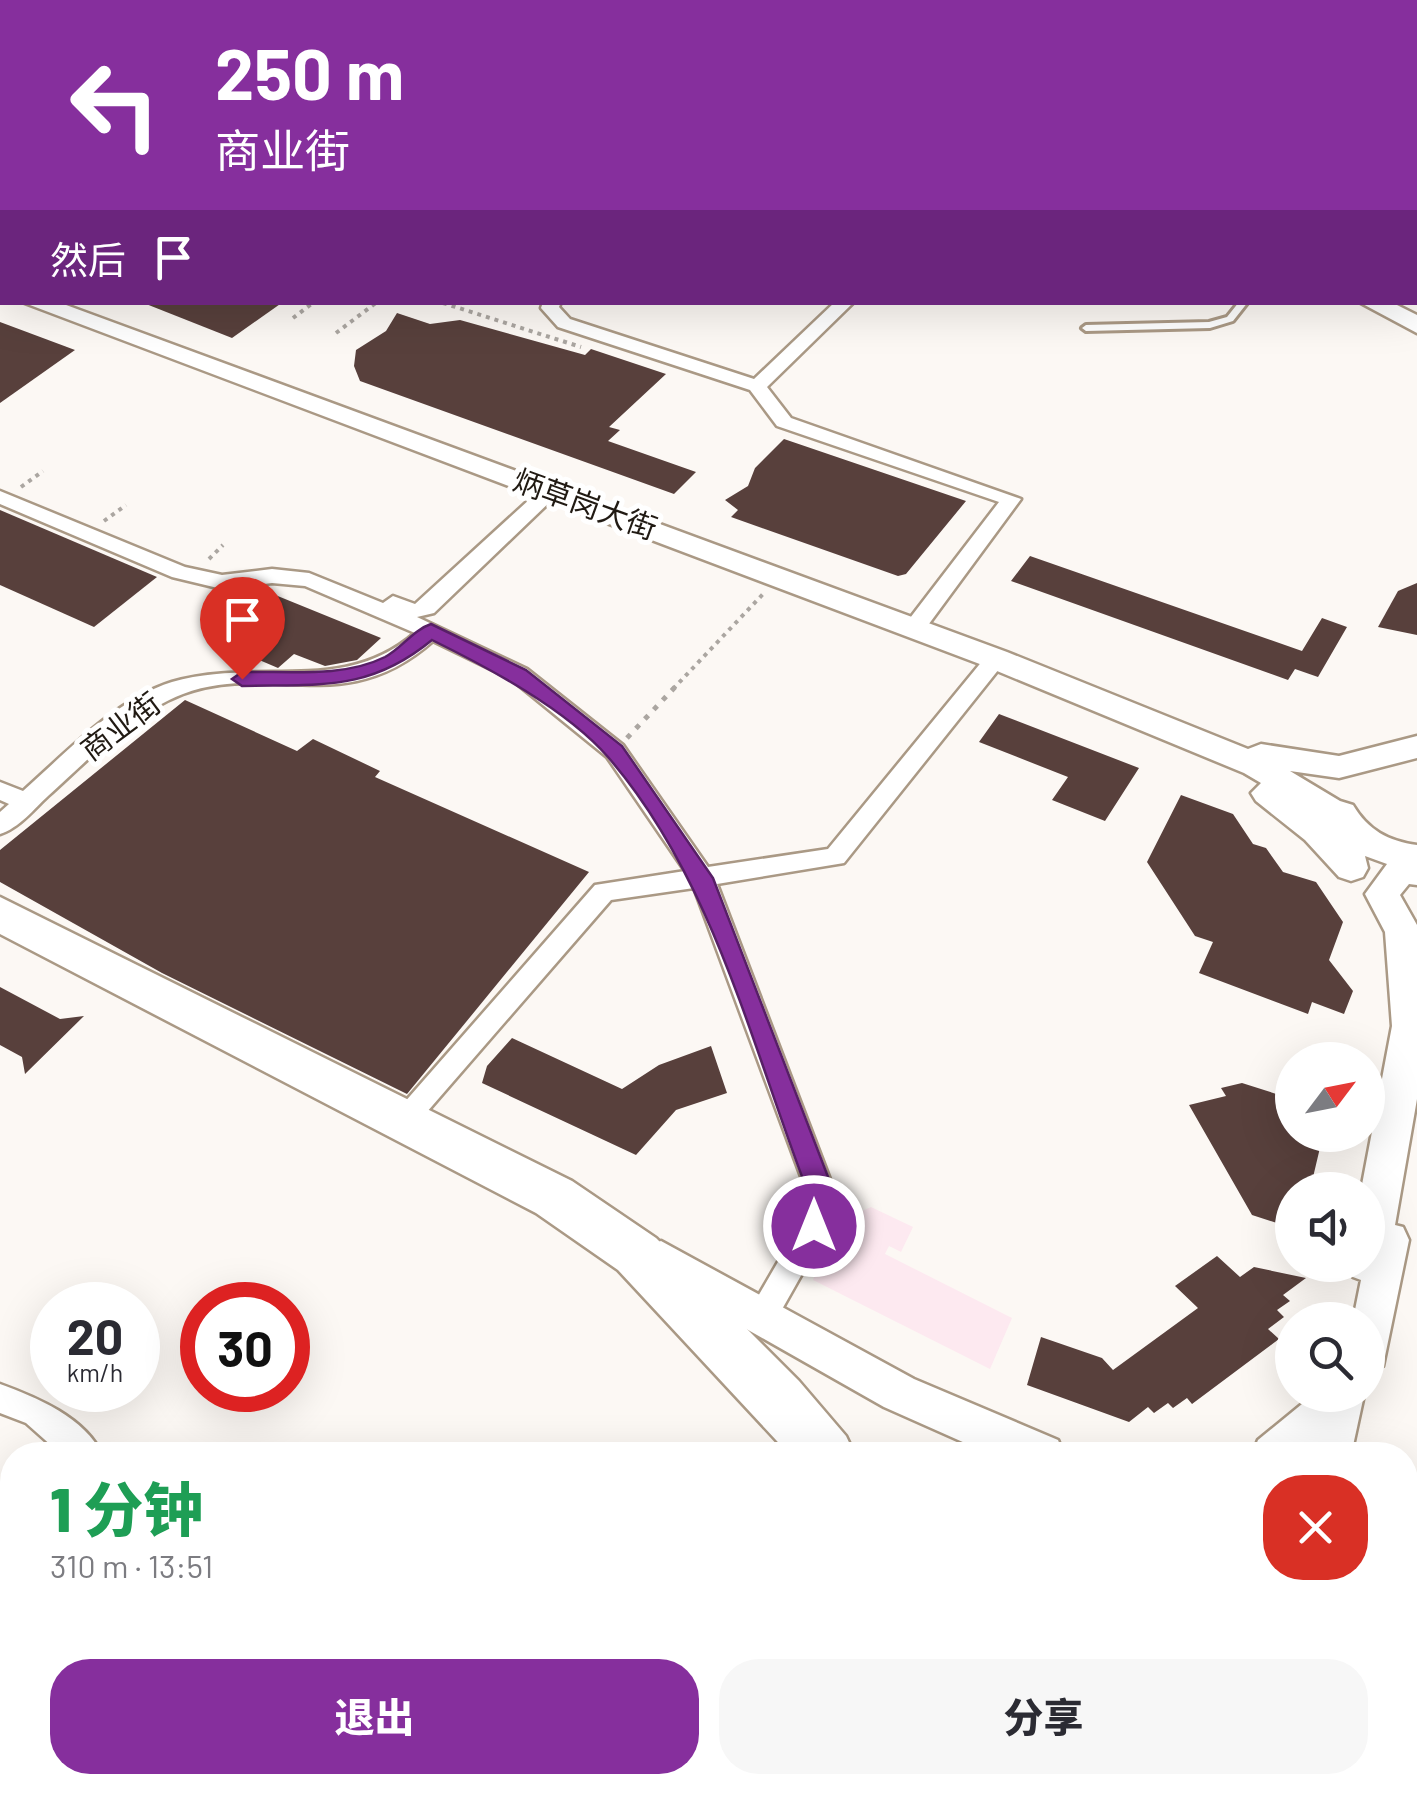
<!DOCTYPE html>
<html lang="zh">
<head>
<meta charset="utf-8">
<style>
  body { margin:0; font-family:Barlow,"Noto Sans SC",sans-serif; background:#f7f7f7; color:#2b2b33; height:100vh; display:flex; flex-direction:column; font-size:38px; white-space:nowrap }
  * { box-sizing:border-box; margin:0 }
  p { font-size:32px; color:#7c7c81 }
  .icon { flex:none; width:55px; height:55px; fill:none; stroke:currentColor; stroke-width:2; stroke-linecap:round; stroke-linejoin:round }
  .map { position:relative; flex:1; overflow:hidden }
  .side { position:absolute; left:0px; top:1442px; width:1418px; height:352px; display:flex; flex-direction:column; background:#fff; border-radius:40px 40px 0 0; box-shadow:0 10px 40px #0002 }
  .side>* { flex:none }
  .top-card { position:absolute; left:0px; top:0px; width:1418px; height:305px; box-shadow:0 10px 40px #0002; background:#862f9d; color:#fff; overflow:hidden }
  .needle { width:65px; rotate:58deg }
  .controls { position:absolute; left:1275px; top:1042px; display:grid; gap:20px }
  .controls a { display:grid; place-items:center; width:110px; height:110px; border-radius:50%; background:#fff; box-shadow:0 10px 40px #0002; font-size:50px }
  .speed { position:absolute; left:30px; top:1282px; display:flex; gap:20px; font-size:50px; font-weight:700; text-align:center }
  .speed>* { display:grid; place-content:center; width:130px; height:130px; border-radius:50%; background:#fff; box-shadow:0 10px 40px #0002; line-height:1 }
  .speed small { font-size:25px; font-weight:400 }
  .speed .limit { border:15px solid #d22; background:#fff; color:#111 }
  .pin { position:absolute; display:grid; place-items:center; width:85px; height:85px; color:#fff; margin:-102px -42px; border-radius:50% 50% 50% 0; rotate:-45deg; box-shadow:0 0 10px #0007 }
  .pin .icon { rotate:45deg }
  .me { position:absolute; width:110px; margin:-55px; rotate:0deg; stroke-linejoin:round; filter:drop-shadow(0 0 8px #0008) }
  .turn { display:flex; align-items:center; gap:35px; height:210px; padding:0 50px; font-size:45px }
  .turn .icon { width:130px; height:130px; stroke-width:2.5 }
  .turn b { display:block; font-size:70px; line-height:85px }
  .then { display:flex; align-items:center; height:95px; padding:0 50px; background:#0003; gap:20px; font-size:38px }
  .round { display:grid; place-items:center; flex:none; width:105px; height:105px; border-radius:40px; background:#f7f7f7 }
  .summary { display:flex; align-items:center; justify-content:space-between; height:170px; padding:0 50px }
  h1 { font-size:60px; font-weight:800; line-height:75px; color:#1e9e55 }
  .primary-button { display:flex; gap:20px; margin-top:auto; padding:20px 50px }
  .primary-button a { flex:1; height:115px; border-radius:40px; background:#862f9d; color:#fff; font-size:40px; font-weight:800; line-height:115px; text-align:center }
  .primary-button a+a { background:#f7f7f7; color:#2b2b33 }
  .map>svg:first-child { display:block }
  .medical { fill:#fde9f0 }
  .building { fill:#58403c }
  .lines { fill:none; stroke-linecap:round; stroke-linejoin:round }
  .street-tunnel { stroke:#dbd7d2; stroke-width:32; stroke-dasharray:32 16; stroke-linecap:butt }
  .lane-casing { stroke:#aa9985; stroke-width:6 }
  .street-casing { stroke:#aa9985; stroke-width:5 }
  .secondary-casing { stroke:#aa9985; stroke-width:5 }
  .primary-casing { stroke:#aa9985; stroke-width:4 }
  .highway-casing { stroke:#aa9985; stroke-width:5 }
  .path-far1 { stroke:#aba6a1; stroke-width:4; stroke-dasharray:4 5; stroke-linecap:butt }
  .path { stroke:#aba6a1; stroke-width:5; stroke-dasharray:5 8; stroke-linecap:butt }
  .lane { fill:#fff; fill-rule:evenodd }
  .street { fill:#fff; fill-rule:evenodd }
  .secondary { fill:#fff; fill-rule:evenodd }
  .primary { fill:#fff; fill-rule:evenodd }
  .highway { fill:#fff; fill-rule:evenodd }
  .route { fill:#862f9d; stroke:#571f66; stroke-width:2.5 }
  .labels { text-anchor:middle; stroke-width:10; stroke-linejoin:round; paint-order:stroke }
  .street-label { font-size:30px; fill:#211a13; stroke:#fff }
</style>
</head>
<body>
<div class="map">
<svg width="1417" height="1794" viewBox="0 0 1417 1794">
  <rect width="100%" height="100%" fill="#fcf8f4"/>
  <polygon class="medical" points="852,1206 862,1211 871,1207 913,1227 901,1252 889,1246 885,1254 1012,1318 990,1369 813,1280 824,1249"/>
  <g class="building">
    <polygon points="141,302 283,302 232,338"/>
    <polygon points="397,313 430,324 460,320 585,355 591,349 666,374 609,427 620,430 608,441 696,472 674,494 360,381 354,366 356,350 386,331"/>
    <polygon points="0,322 75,350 0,403"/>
    <polygon points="784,439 966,501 906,574 898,576 731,517 738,510 725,500 748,486 755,468"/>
    <polygon points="0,510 157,577 94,627 0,585"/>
    <polygon points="1030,556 1302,651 1322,618 1347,627 1318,677 1295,669 1288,680 1011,581"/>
    <polygon points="1417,583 1417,635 1378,627 1398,591"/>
    <polygon points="258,588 381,638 357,660 325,666 294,654 278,668 236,650 252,636 212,619 246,590"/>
    <polygon points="185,700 297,751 313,739 380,771 375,777 589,872 407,1094 162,973 0,882 0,850"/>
    <polygon points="999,714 1139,768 1105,821 1052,800 1068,777 979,742"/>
    <polygon points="1181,795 1233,814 1253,844 1266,848 1283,872 1316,882 1343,922 1329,960 1353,991 1344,1014 1312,1002 1308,1014 1199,973 1213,942 1195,936 1147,862"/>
    <polygon points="0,987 60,1019 84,1016 25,1074 22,1057 0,1045"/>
    <polygon points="512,1038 622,1089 659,1065 711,1046 727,1093 676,1110 636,1155 482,1083 487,1066"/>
    <polygon points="1242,1083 1292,1099 1292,1135 1323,1135 1310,1190 1292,1190 1292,1228 1252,1215 1189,1105 1226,1096 1221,1088"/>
    <polygon points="1217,1256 1240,1277 1254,1267 1306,1278 1283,1295 1290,1301 1277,1310 1284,1317 1268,1329 1279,1339 1192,1404 1187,1398 1173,1408 1168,1403 1154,1413 1148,1407 1129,1422 1027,1385 1041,1337 1102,1358 1113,1370 1198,1308 1175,1286"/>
  </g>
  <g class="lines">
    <polyline class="street-tunnel" points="1405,1661 1417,1664"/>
    <defs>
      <polygon id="lane" points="1239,302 1248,302 1233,321 1210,328 1086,331 1082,328 1086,325 1209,322 1227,317"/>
      <g id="street">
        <rect x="0" y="23" width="2" height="8"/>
        <polygon points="543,302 561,302 559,307 570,319 754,379 835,302 854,302 767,387 791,418 1021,499 923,632 907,632 904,627 907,622 999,502 777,426 750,390 558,327 541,308"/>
        <path d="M 549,486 L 559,492 L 556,496 L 434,613 L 417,617 L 527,669 L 623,745 L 708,867 L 828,849 L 988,654 L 996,652 L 1007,659 L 844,863 L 717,884 L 831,1182 L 829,1226 L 772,1327 L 761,1331 L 750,1327 L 746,1317 L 800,1224 L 803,1182 L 694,888 L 611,900 L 413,1128 L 403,1131 L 393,1128 L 389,1120 L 595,885 L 685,871 L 607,757 L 511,679 L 433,641 C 344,720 272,661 183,694 C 131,714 88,760 48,796 C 34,809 19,828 0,834 L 0,812 L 9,804 L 0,800 L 0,782 L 23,791 C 67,752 115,700 172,682 C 257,657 343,696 415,633 L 305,586 L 272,583 L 222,589 L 172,577 L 0,504 L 0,491 L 185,567 L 222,575 L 272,569 L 309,573 L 383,603 L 393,596 L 415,604 L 542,488 Z"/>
        <path d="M 0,1384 C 36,1397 86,1418 102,1455 L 62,1455 L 26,1423 L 0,1413 Z"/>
        <polygon points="12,1583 12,1619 0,1624 0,1588"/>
        <polygon points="680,1782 716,1782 712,1794 676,1794"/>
      </g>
      <g id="secondary">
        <polygon points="241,0 271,0 273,2 243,2"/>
        <polygon points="934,0 962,0 964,2 936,2"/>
        <rect x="0" y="107" width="2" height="12"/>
        <rect x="0" y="283" width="2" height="15"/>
        <path d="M 22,302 L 58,302 L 1007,652 L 1248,749 L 1261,744 L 1339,756 L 1417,736 L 1417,758 L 1339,778 L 1290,771 L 1340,801 L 1353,805 C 1368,830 1388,841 1417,845 L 1417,885 L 1409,884 L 1400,895 L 1417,925 L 1417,1099 L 1395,1225 L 1403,1227 L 1409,1240 L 1383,1366 L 1368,1371 L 1368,1320 L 1353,1320 L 1361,1280 L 1353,1277 L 1348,1265 L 1368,1265 L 1368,1190 L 1361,1190 L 1392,1026 L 1385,932 L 1365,894 L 1387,864 L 1365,856 L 1368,868 L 1363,877 L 1351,881 L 1339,877 L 1305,840 L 1256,801 L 1251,793 L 1261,783 L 1244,773 L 985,666 Z"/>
        <polygon points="1359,302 1391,302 1417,315 1417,333"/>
        <polygon points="661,1241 914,1379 1058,1440 1064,1455 992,1455 884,1407 646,1272 640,1259 646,1246"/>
        <polygon points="1313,1395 1364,1395 1351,1455 1252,1455 1258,1440"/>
        <polygon points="1253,1782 1352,1782 1352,1794 1252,1794"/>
      </g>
      <g id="primary">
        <polygon points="1273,0 1299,0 1300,2 1274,2"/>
        <polygon points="1415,41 1417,42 1417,56 1415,55"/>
      </g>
      <g id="highway">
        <polygon points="0,897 572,1181 656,1238 799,1381 846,1436 855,1455 790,1455 618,1270 536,1213 0,934"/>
        <polygon points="1014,1782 1080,1782 1084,1794 1019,1794"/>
      </g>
    </defs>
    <use href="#lane" class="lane-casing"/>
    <use href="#street" class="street-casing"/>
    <use href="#secondary" class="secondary-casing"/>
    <use href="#primary" class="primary-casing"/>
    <use href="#highway" class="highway-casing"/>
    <g class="path-far1">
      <polyline points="443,303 581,347"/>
      <polyline points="293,318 314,302"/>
      <polyline points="336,333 377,302"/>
      <polyline points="21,487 43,471"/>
      <polyline points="104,521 126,505"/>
      <polyline points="209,559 223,545"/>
      <polyline points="673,689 764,593"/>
    </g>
    <polyline class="path" points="627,738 676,686"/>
    <use href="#lane" class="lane"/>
    <use href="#street" class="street"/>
    <use href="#secondary" class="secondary"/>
    <use href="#primary" class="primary"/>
    <use href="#highway" class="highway"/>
  </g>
  <path class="route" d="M 431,624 L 526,670 L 622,746 L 713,878 L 830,1182 L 824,1234 L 805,1234 L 801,1226 L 804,1182 C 750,1039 711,876 608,757 C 566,709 489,668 432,640 C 369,692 319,684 242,686 L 232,679 L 242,672 C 288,671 343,678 385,657 C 402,648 413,630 431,624 Z"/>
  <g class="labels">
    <g class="street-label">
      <text transform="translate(585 505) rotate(20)" y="10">炳草岗大街</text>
      <text transform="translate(121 727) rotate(-37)" y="10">商业街</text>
    </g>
  </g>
</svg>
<div class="controls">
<a><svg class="needle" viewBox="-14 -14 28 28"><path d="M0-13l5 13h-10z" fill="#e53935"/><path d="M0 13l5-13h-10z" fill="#7c7c81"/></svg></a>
<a><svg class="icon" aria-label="sound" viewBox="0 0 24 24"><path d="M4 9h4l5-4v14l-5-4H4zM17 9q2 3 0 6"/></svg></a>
<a><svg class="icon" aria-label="search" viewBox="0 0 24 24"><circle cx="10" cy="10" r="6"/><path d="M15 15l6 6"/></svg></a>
</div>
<div class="speed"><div>20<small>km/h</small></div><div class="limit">30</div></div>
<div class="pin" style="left:242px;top:679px;background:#d93025"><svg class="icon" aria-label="arrive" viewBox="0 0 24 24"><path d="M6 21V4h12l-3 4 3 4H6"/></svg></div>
<svg class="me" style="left:814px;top:1226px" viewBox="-20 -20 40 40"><circle r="17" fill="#862f9d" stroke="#fff" stroke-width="3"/><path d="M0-11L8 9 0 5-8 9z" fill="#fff"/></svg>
<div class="top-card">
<div class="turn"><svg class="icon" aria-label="left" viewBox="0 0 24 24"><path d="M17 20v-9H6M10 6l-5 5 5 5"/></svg><div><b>250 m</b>商业街</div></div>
<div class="then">然后<svg class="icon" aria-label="arrive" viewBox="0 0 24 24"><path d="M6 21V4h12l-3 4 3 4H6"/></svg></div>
</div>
<section class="side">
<div class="summary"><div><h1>1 分钟</h1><p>310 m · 13:51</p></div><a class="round" style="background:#d93025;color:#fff"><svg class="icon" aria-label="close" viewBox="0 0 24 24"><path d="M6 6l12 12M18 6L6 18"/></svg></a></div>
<div class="primary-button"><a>退出</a><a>分享</a></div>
</section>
</div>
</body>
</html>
